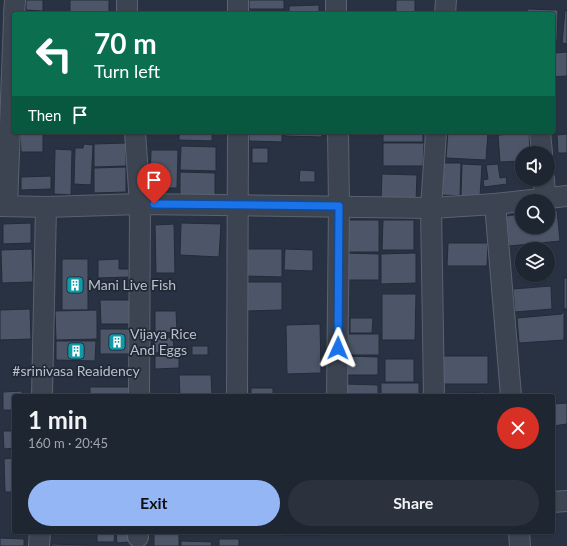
<!DOCTYPE html>
<html lang="en">
<head>
<meta charset="utf-8">
<style>
  body { margin:0; font-family:Lato,sans-serif; background:#2b323e; color:#f1f3f6; height:100vh; display:flex; flex-direction:column; font-size:15px; white-space:nowrap }
  * { box-sizing:border-box; margin:0 }
  p { font-size:13px; color:#a1a5ac }
  .icon { flex:none; width:22px; height:22px; fill:none; stroke:currentColor; stroke-width:2; stroke-linecap:round; stroke-linejoin:round }
  .map { position:relative; flex:1; overflow:hidden }
  .details { position:absolute; left:12px; top:394px; width:543px; height:140px; display:flex; flex-direction:column; background:#1e2632; border-radius:4px; box-shadow:0 1px 3px #0004,0 0 0 1px #3c434d }
  .details>* { flex:none }
  .banner { position:absolute; left:12px; top:12px; width:543px; height:122px; border-radius:4px; box-shadow:0 1px 3px #0004,0 0 0 1px #3c434d; background:#0b6e4f; color:#fff; overflow:hidden }
  .controls { position:absolute; left:515px; top:146px; display:grid; gap:8px }
  .controls a { display:grid; place-items:center; width:40px; height:40px; border-radius:50%; background:#1e2632; box-shadow:0 1px 3px #0004,0 0 0 1px #3c434d; font-size:20px }
  .pin { position:absolute; display:grid; place-items:center; width:34px; height:34px; color:#fff; margin:-41px -17px; border-radius:50% 50% 50% 0; rotate:-45deg; box-shadow:0 0 4px #0007 }
  .pin .icon { rotate:45deg }
  .me { position:absolute; width:44px; margin:-22px; rotate:1deg; stroke-linejoin:round; filter:drop-shadow(0 0 3px #0008) }
  .turn { display:flex; align-items:center; gap:14px; height:84px; padding:0 16px; font-size:18px }
  .turn .icon { width:52px; height:52px; stroke-width:2.5 }
  .turn b { display:block; font-size:28px; line-height:34px }
  .then { display:flex; align-items:center; height:38px; padding:0 16px; background:#0003; gap:8px; font-size:15px }
  .round { display:grid; place-items:center; flex:none; width:42px; height:42px; border-radius:21px; background:#2b323e }
  .headline { display:flex; align-items:center; justify-content:space-between; height:68px; padding:0 16px }
  h1 { font-size:24px; font-weight:700; line-height:30px }
  .button { display:flex; gap:8px; margin-top:auto; padding:8px 16px }
  .button a { flex:1; height:46px; border-radius:24px; background:#95b6f4; color:#111; font-size:16px; font-weight:700; line-height:46px; text-align:center }
  .button a+a { background:#2b323e; color:#f1f3f6 }
  .map>svg:first-child { display:block }
  .building { fill:#4c5668; stroke:#232b39 }
  .lines { fill:none; stroke-linecap:round; stroke-linejoin:round }
  .minor-casing { stroke:#5a626f; stroke-width:22 }
  .minor { stroke:#3c4452; stroke-width:20 }
  .route-casing { stroke:#114b97; stroke-width:10 }
  .route { stroke:#1a73e8; stroke-width:7 }
  .labels { text-anchor:middle; stroke-width:3.5; stroke-linejoin:round; paint-order:stroke }
  .poi-label { font-size:14px; fill:#b9c0cb; stroke:#212937; text-anchor:start }
</style>
</head>
<body>
<div class="map">
<svg width="567" height="546" viewBox="0 0 567 546">
  <rect width="100%" height="100%" fill="#283242"/>
  <g class="building">
    <polygon points="26,0 43,0 43,11 26,10"/>
    <rect x="70" y="0" width="39" height="14"/>
    <rect x="249" y="0" width="35" height="9"/>
    <rect x="396" y="0" width="19" height="14"/>
    <polygon points="319,5 319,14 289,14 289,6"/>
    <polygon points="527,9 558,10 557,41 553,41 553,14 527,14"/>
    <polygon points="565,10 567,11 567,44 562,43"/>
    <polygon points="567,52 567,76 553,77 553,53"/>
    <polygon points="20,132 43,132 43,152 21,152"/>
    <polygon points="179,132 212,132 212,141 179,140"/>
    <polygon points="249,132 282,132 282,142 249,141"/>
    <polygon points="285,132 322,132 322,137 285,136"/>
    <rect x="383" y="132" width="40" height="10"/>
    <polygon points="448,132 488,132 486,160 446,158"/>
    <polygon points="529,133 530,153 522,153 522,161 500,162 498,135"/>
    <polygon points="567,134 567,153 558,153 557,135"/>
    <polygon points="126,143 126,166 94,167 94,144"/>
    <polygon points="383,143 424,143 423,166 383,166"/>
    <polygon points="84,144 93,145 91,185 74,184 75,148 83,148"/>
    <polygon points="181,146 216,147 216,171 180,170"/>
    <rect x="252" y="148" width="16" height="15"/>
    <polygon points="55,149 72,150 71,195 54,194"/>
    <polygon points="151,150 178,150 177,188 150,188"/>
    <polygon points="443,163 461,163 460,196 441,195"/>
    <polygon points="462,164 482,165 480,197 461,196"/>
    <polygon points="498,164 500,178 506,177 507,184 484,187 483,180 488,179 486,165"/>
    <polygon points="126,167 126,192 94,193 94,168"/>
    <polygon points="300,170 315,171 315,182 299,182"/>
    <polygon points="180,172 215,173 215,197 180,196"/>
    <polygon points="382,174 417,175 416,201 381,200"/>
    <polygon points="51,176 51,189 21,190 21,177"/>
    <polygon points="557,210 560,241 509,246 506,216 522,214 522,227 548,227 548,211"/>
    <rect x="344" y="220" width="35" height="32"/>
    <polygon points="383,220 414,220 414,250 382,250"/>
    <polygon points="31,223 31,243 3,244 3,224"/>
    <polygon points="181,223 221,224 219,257 180,255"/>
    <polygon points="174,224 175,273 156,273 155,225"/>
    <polygon points="448,243 488,243 487,266 447,266"/>
    <polygon points="32,249 33,282 2,283 1,250"/>
    <polygon points="246,249 282,249 282,277 245,276"/>
    <polygon points="285,249 313,250 313,271 284,270"/>
    <polygon points="343,253 379,254 379,280 343,280"/>
    <polygon points="416,253 416,283 381,284 381,254"/>
    <rect x="62" y="259" width="26" height="51"/>
    <polygon points="119,259 119,269 129,269 129,277 98,278 98,260"/>
    <rect x="564" y="278" width="3" height="31"/>
    <polygon points="246,282 282,282 282,310 247,311"/>
    <polygon points="551,286 552,309 515,312 513,289"/>
    <polygon points="382,294 416,294 415,340 382,340"/>
    <polygon points="100,300 132,300 132,324 101,324"/>
    <polygon points="30,309 31,339 0,340 0,310"/>
    <polygon points="564,309 564,340 519,343 517,318 562,314"/>
    <polygon points="97,310 97,339 56,340 55,311"/>
    <polygon points="155,311 176,311 177,332 155,333"/>
    <polygon points="350,318 373,318 372,333 350,333"/>
    <polygon points="320,324 321,373 287,374 286,325"/>
    <rect x="100" y="329" width="34" height="25"/>
    <rect x="348" y="334" width="31" height="21"/>
    <polygon points="173,337 174,352 154,353 154,338"/>
    <polygon points="56,341 96,341 95,361 56,360"/>
    <rect x="192" y="346" width="16" height="9"/>
    <polygon points="155,356 179,356 179,368 155,369"/>
    <polygon points="346,356 378,357 378,375 346,375"/>
    <rect x="443" y="356" width="45" height="28"/>
    <rect x="385" y="359" width="29" height="23"/>
    <polygon points="179,375 211,375 212,396 180,396"/>
    <rect x="381" y="383" width="38" height="13"/>
    <polygon points="346,384 378,385 378,396 345,396"/>
    <polygon points="90,387 131,387 130,396 90,396"/>
    <rect x="251" y="388" width="22" height="8"/>
    <polygon points="22,391 22,396 14,396 14,410 3,410 3,392"/>
    <polygon points="485,392 485,396 445,396 445,394"/>
    <rect x="58" y="394" width="15" height="2"/>
    <polygon points="567,403 567,424 553,426 553,404"/>
    <polygon points="3,431 14,431 14,448 4,449"/>
    <polygon points="14,458 14,492 5,492 4,459"/>
    <polygon points="97,532 115,532 114,542 97,542"/>
    <polygon points="116,532 129,532 130,542 117,543"/>
    <rect x="154" y="532" width="25" height="14"/>
    <rect x="285" y="532" width="35" height="3"/>
    <polygon points="446,532 496,532 496,533 446,534"/>
    <polygon points="0,538 24,539 24,546 0,546"/>
    <rect x="219" y="539" width="20" height="7"/>
    <polygon points="181,541 212,542 211,546 181,546"/>
    <polygon points="52,544 86,545 86,546 52,546"/>
  </g>
  <g class="lines">
    <defs>
      <g id="minor">
        <polyline points="127,0 127,14"/>
        <polyline points="238,0 238,14"/>
        <polyline points="336,0 336,14"/>
        <polyline points="14,14 15,0"/>
        <polyline points="445,14 446,0"/>
        <polyline points="135,132 140,204 139,396"/>
        <polyline points="540,132 542,153"/>
        <polyline points="544,179 545,198"/>
        <polyline points="523,201 567,196"/>
        <polyline points="495,204 511,396"/>
        <polyline points="0,206 46,207 140,204 431,208 495,204 522,201"/>
        <polyline points="7,206 14,19"/>
        <polyline points="42,396 46,207"/>
        <polyline points="237,396 238,132"/>
        <polyline points="337,396 339,206 338,132"/>
        <polyline points="434,396 431,208 436,132"/>
        <polyline points="553,502 567,501"/>
        <polyline points="519,532 520,546"/>
        <polyline points="138,537 138,532"/>
        <polyline points="39,546 40,532"/>
      </g>
    </defs>
    <use href="#minor" class="minor-casing"/>
    <use href="#minor" class="minor"/>
  </g>
  <g class="lines">
    <defs>
      <polyline id="route" points="154,204 339,206 338,348"/>
    </defs>
    <use href="#route" class="route-casing"/>
    <use href="#route" class="route"/>
  </g>
  <defs>
    <symbol id="building-square" viewBox="-11 -11 22 22"><rect x="-9" y="-9" width="18" height="18" rx="4" fill="#0f9aa8" stroke="#212937"/><path d="M-4-6H4V6H1V3H-1V6H-4ZM-2.5-4.3h1.7v1.8h-1.7ZM.8-4.3h1.7v1.8H.8ZM-2.5-1h1.7V.8h-1.7ZM.8-1h1.7V.8H.8Z" fill="#fff"/></symbol>
  </defs>
  <g fill-rule="evenodd">
    <use href="#building-square" x="65" y="275" width="20" height="20"/>
    <use href="#building-square" x="107" y="332" width="20" height="20"/>
    <use href="#building-square" x="66" y="341" width="20" height="20"/>
  </g>
  <g class="labels">
    <g class="poi-label">
      <text x="88" y="290">Mani Live Fish</text>
      <text x="130" y="339">Vijaya Rice<tspan x="130" dy="16">And Eggs</tspan></text>
      <text x="76" y="376" text-anchor="middle">#srinivasa Reaidency</text>
    </g>
  </g>
</svg>
<div class="controls">
<a><svg class="icon" aria-label="sound" viewBox="0 0 24 24"><path d="M4 9h4l5-4v14l-5-4H4zM17 9q2 3 0 6"/></svg></a>
<a><svg class="icon" aria-label="search" viewBox="0 0 24 24"><circle cx="10" cy="10" r="6"/><path d="M15 15l6 6"/></svg></a>
<a><svg class="icon" aria-label="layers" viewBox="0 0 24 24"><path d="M12 4l9 5-9 5-9-5zM3 14l9 5 9-5"/></svg></a>
</div>
<div class="pin" style="left:154px;top:204px;background:#d93025"><svg class="icon" aria-label="arrive" viewBox="0 0 24 24"><path d="M6 21V4h12l-3 4 3 4H6"/></svg></div>
<svg class="me" style="left:338px;top:348px" viewBox="-20 -20 40 40"><path d="M0-17L14 15 0 8-14 15z" fill="#1a73e8" stroke="#fff" stroke-width="4"/></svg>
<div class="banner">
<div class="turn"><svg class="icon" aria-label="left" viewBox="0 0 24 24"><path d="M17 20v-9H6M10 6l-5 5 5 5"/></svg><div><b>70 m</b>Turn left</div></div>
<div class="then">Then<svg class="icon" aria-label="arrive" viewBox="0 0 24 24"><path d="M6 21V4h12l-3 4 3 4H6"/></svg></div>
</div>
<section class="details">
<div class="headline"><div><h1>1 min</h1><p>160 m · 20:45</p></div><a class="round" style="background:#d93025;color:#fff"><svg class="icon" aria-label="close" viewBox="0 0 24 24"><path d="M6 6l12 12M18 6L6 18"/></svg></a></div>
<div class="button"><a>Exit</a><a>Share</a></div>
</section>
</div>
</body>
</html>
